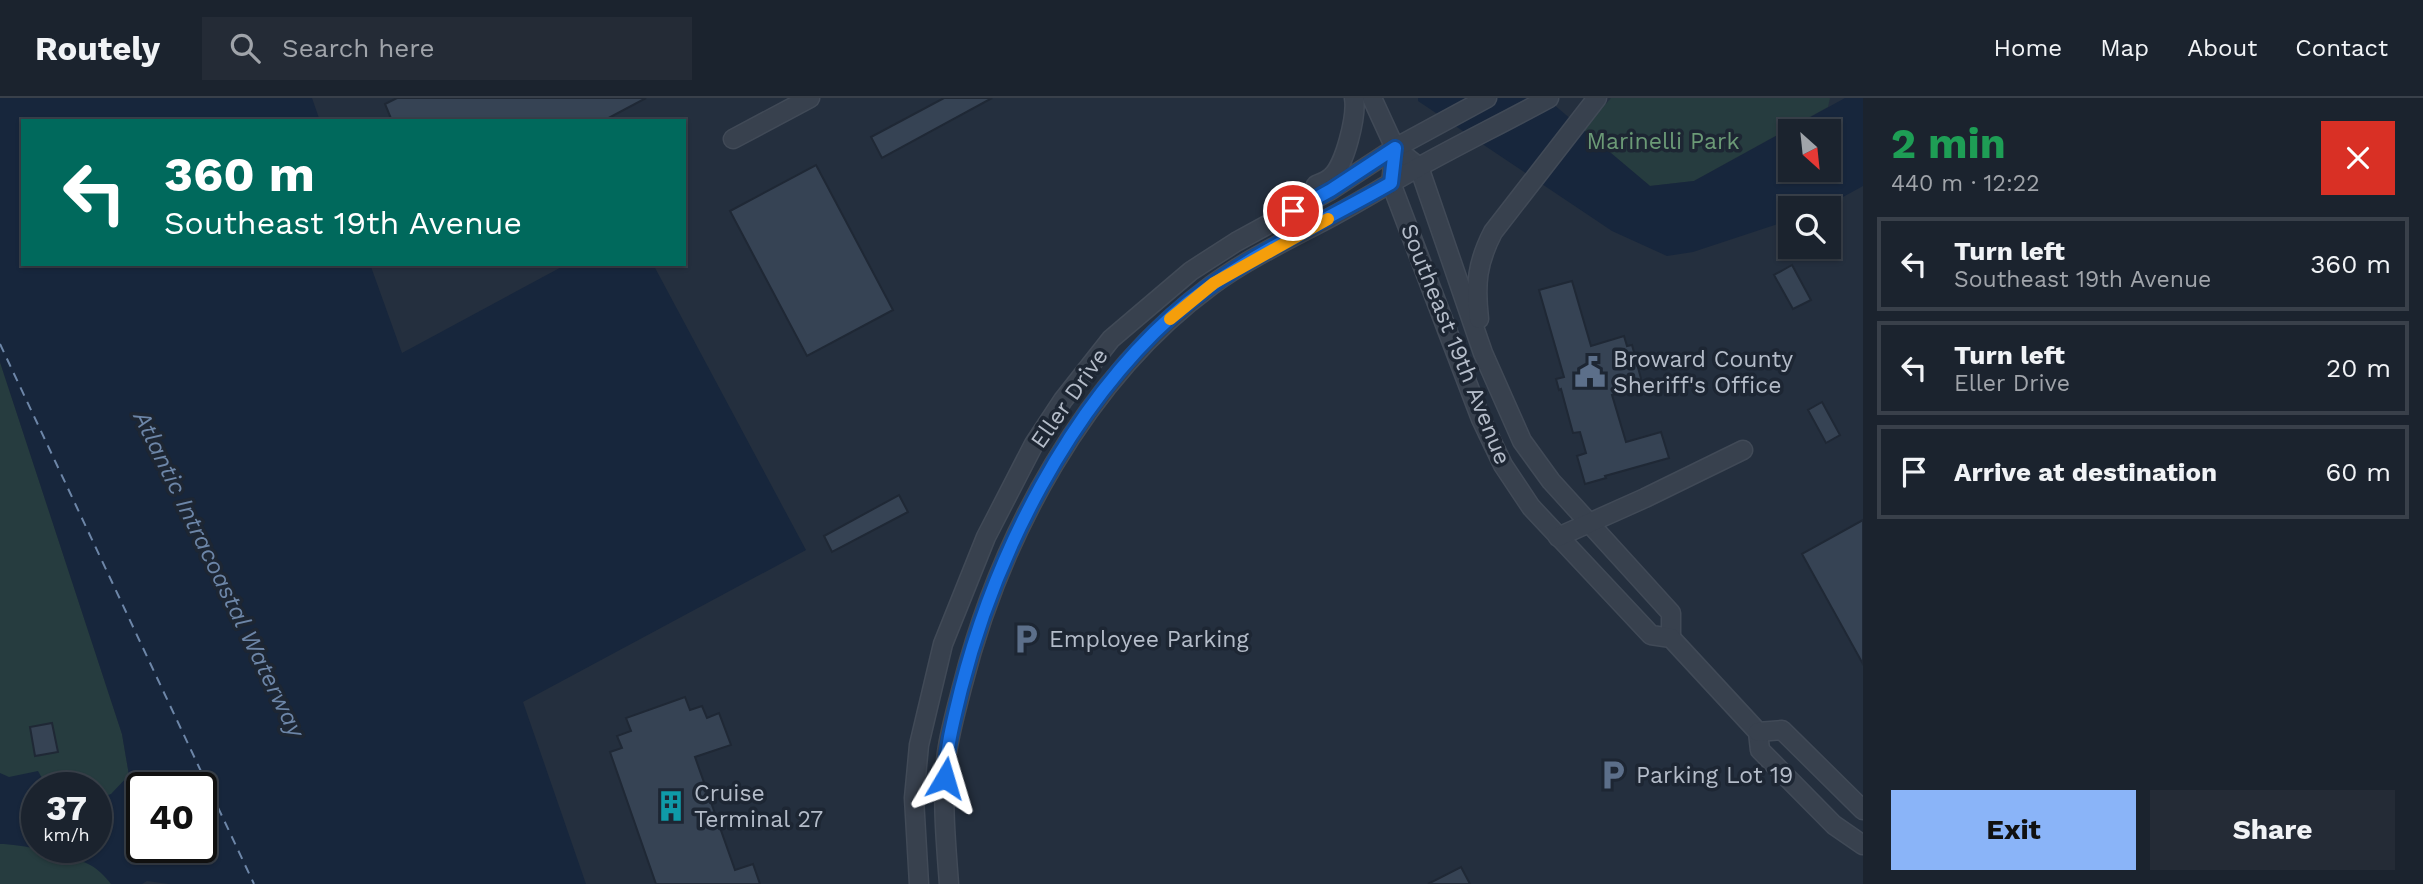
<!DOCTYPE html>
<html lang="en">
<head>
<meta charset="utf-8">
<style>
  body { margin:0; font-family:"Work Sans",sans-serif; background:#242b36; color:#f1f3f6; height:100vh; display:flex; flex-direction:column; font-size:26px; white-space:nowrap }
  * { box-sizing:border-box; margin:0 }
  p { font-size:23px; color:#a0a4aa }
  .icon { flex:none; width:38px; height:38px; fill:none; stroke:currentColor; stroke-width:2; stroke-linecap:round; stroke-linejoin:round }
  .map { position:relative; flex:1; overflow:hidden }
  .drawer { display:flex; flex-direction:column; background:#1b232e; width:560px }
  .drawer>* { flex:none }
  .banner { position:absolute; left:21px; top:21px; width:665px; height:147px; border-radius:0px; box-shadow:0 2px 5px #0004,0 0 0 2px #39404a; background:#00695c; color:#fff; overflow:hidden }
  .needle { width:46px; rotate:153deg }
  .buttons { position:absolute; left:1778px; top:21px; display:grid; gap:14px }
  .buttons a { display:grid; place-items:center; width:63px; height:63px; border-radius:0px; background:#1b232e; box-shadow:0 2px 5px #0004,0 0 0 2px #39404a; font-size:35px }
  .speed { position:absolute; left:21px; top:674px; display:flex; gap:14px; font-size:35px; font-weight:700; text-align:center }
  .speed>* { display:grid; place-content:center; width:91px; height:91px; border-radius:50%; background:#1b232e; box-shadow:0 2px 5px #0004,0 0 0 2px #39404a; line-height:1 }
  .speed small { font-size:18px; font-weight:400 }
  .speed .limit { border:4px solid #111; border-radius:10px; background:#fff; color:#111 }
  .pin { position:absolute; display:grid; place-items:center; width:60px; height:60px; color:#fff; margin:-30px; border:4px solid #fff; border-radius:50%; box-shadow:0 2px 7px #0007 }
  .me { position:absolute; width:77px; margin:-38px; rotate:7deg; stroke-linejoin:round; filter:drop-shadow(0 0 5px #0008) }
  .turn { display:flex; align-items:center; gap:24px; height:147px; padding:0 28px; font-size:32px }
  .turn .icon { width:91px; height:91px; stroke-width:2.5 }
  .turn b { display:block; font-size:49px; line-height:60px }
  .round { display:grid; place-items:center; flex:none; width:74px; height:74px; border-radius:0px; background:#242b36 }
  .summary { display:flex; align-items:center; justify-content:space-between; height:119px; padding:0 28px }
  h1 { font-size:42px; font-weight:700; line-height:52px; color:#1e9e55 }
  .button { display:flex; gap:14px; margin-top:auto; padding:14px 28px }
  .button a { flex:1; height:80px; border-radius:0px; background:#8ab4f8; color:#111; font-size:28px; font-weight:700; line-height:80px; text-align:center }
  .button a+a { background:#242b36; color:#f1f3f6 }
  ul { padding:0; list-style:none }
  li { display:flex; align-items:center; gap:21px; height:94px; margin:0 14px 10px; padding:0 14px; border:4px solid #39404a; border-radius:0px }
  li div { flex:1 }
  li b { display:block; font-size:26px }
  li em { font-style:normal }
  header { display:flex; align-items:center; gap:42px; box-sizing:border-box; height:98px; padding:0 35px; background:#1b232e; border-bottom:2px solid #39404a }
  header strong { font-size:33px }
  nav { display:flex; gap:38px; margin-inline-start:auto; font-size:24px }
  .search { width:490px; height:63px; background:#242b36; display:flex; align-items:center; gap:18px; box-sizing:border-box; padding:0 24px; border-radius:0px; color:#a0a4aa; font-size:26px }
  main { display:flex; flex:1; min-height:0 }
  .map>svg:first-child { display:block }
  .green { fill:#263c3f; fill-rule:evenodd }
  .water { fill:#17263c; fill-rule:evenodd }
  .lines { fill:none; stroke-linecap:round; stroke-linejoin:round }
  .ferry { stroke:#6d86a8; stroke-width:2; stroke-dasharray:9 7; stroke-linecap:butt }
  .building { fill:#364354; stroke:#1f2835; stroke-width:2 }
  .minor-casing { stroke:#414a57; stroke-width:21 }
  .minor { stroke:#38414e; stroke-width:18 }
  .route-casing { stroke:#114b97; stroke-width:18 }
  .route { stroke:#1a73e8; stroke-width:12 }
  .slow { stroke:#f59e0b; stroke-width:12 }
  .labels { text-anchor:middle; stroke-width:7; stroke-linejoin:round; paint-order:stroke }
  .park-label { font-size:23px; fill:#6b9a76; stroke:#1d2633 }
  .street-label { font-size:23px; fill:#b4bcc9; stroke:#1d2633 }
  .poi-label { font-size:23px; fill:#b4bcc9; stroke:#1d2633; text-anchor:start }
  .water-label { font-size:24px; font-style:italic; fill:#6d86a8; stroke:#1d2633 }
</style>
</head>
<body>
<header>
<strong>Routely</strong>
<div class="search"><svg class="icon" aria-label="search" viewBox="0 0 24 24"><circle cx="10" cy="10" r="6"/><path d="M15 15l6 6"/></svg>Search here</div>
<nav><a>Home</a><a>Map</a><a>About</a><a>Contact</a></nav>
</header>
<main>
<div class="map">
<svg width="1863" height="786" viewBox="0 0 1863 786">
  <rect width="100%" height="100%" fill="#242f3e"/>
  <g class="green">
    <polygon points="1611,0 1830,0 1828,9 1694,83 1650,88 1583,32"/>
    <path d="M 0,264 L 122,636 L 129,677 L 126,786 L 0,786 ZM 37,690 L 96,690 L 96,749 L 37,749 Z"/>
  </g>
  <g class="water">
    <path d="M 0,0 L 312,0 L 320,23 L 23,23 L 23,166 L 370,166 L 402,255 L 567,166 L 653,166 L 806,452 L 523,604 L 586,786 L 169,786 L 147,783 L 142,786 L 111,786 C 105,778 96,769 86,765 C 67,756 20,746 0,746 L 0,675 L 9,679 L 38,673 L 47,689 L 37,690 L 37,749 L 96,749 L 96,701 L 111,696 L 129,677 L 122,636 L 0,264 ZM 142,690 L 201,690 L 201,749 L 142,749 Z"/>
    <path d="M 1418,0 L 1546,0 L 1650,88 L 1694,83 L 1845,0 L 1863,0 L 1863,88 L 1823,110 L 1790,110 L 1790,122 L 1693,154 L 1667,158 L 1612,133 L 1418,3 ZM 1790,33 L 1829,33 L 1829,72 L 1790,72 Z"/>
  </g>
  <g class="lines">
    <polyline class="ferry" points="0,246 254,786"/>
  </g>
  <g class="building">
    <polygon points="397,0 646,0 603,23 392,23 385,6"/>
    <polygon points="944,0 992,0 882,60 871,39"/>
    <polygon points="816,67 893,212 807,258 730,113"/>
    <polygon points="1792,167 1811,202 1793,211 1774,177"/>
    <polygon points="1572,183 1591,248 1624,238 1627,248 1632,247 1643,288 1612,297 1626,344 1661,334 1669,360 1605,378 1606,380 1585,386 1577,358 1586,355 1580,334 1573,335 1561,291 1559,292 1556,281 1564,279 1539,192"/>
    <polygon points="1822,304 1840,337 1826,345 1808,312"/>
    <polygon points="899,397 908,414 832,454 824,438"/>
    <polygon points="1863,422 1863,566 1802,456"/>
    <polygon points="685,599 690,612 702,608 707,620 719,615 731,647 695,659 735,772 753,766 760,786 656,786 610,654 622,650 617,638 631,633 626,620"/>
    <polygon points="52,625 58,654 35,658 30,629"/>
    <polygon points="1461,769 1470,786 1428,786"/>
  </g>
  <g class="lines">
    <defs>
      <g id="minor">
        <polyline points="1372,0 1395,50 1419,69 1483,255 1522,343 1551,383 1671,515 1671,540"/>
        <polyline points="733,41 810,0"/>
        <polyline points="1395,50 1391,85 1481,321 1503,367 1531,409 1651,537 1671,540 1758,634 1760,652 1834,727 1863,747"/>
        <path d="M 1316,87 C 1321,85 1327,83 1331,79 C 1345,68 1357,17 1354,0"/>
        <path d="M 1479,221 C 1475,186 1477,165 1493,134 L 1597,0"/>
        <polyline points="1558,439 1645,400 1743,352"/>
        <polyline points="1758,634 1782,632 1863,712"/>
        <polyline points="919,786 914,700 919,647 943,546 986,439 1034,346 1063,302 1111,241 1191,173 1236,144 1331,92 1395,50 1487,0"/>
        <path d="M 949,786 C 946,746 942,703 946,663 C 948,639 956,613 962,589 C 1000,439 1085,280 1212,187 C 1249,160 1292,140 1333,118 C 1361,103 1388,86 1417,70 C 1460,46 1505,24 1549,0"/>
      </g>
    </defs>
    <use href="#minor" class="minor-casing"/>
    <use href="#minor" class="minor"/>
  </g>
  <g class="lines">
    <defs>
      <path id="route" d="M 945,680 C 946,650 954,620 961,591 C 995,457 1069,310 1173,217 C 1234,163 1320,126 1391,85 L 1395,50 L 1331,92 L 1293,113"/>
    </defs>
    <use href="#route" class="route-casing"/>
    <use href="#route" class="route"/>
    <polyline class="slow" points="1170,221 1214,185 1328,121"/>
  </g>
  <defs>
    <symbol id="civic-bare" viewBox="-9 -9 18 18"><path d="M-.6-6.5H3V-4.5H.6V-3L4-1V1h2V6H-6V1h2V-1L-.6-3ZM-1.2 2.5V6h2.4V2.5Z" fill="#5c6f8a" stroke="#1d2633" stroke-width="2.5" paint-order="stroke"/></symbol>
    <symbol id="parking-bare" viewBox="-9 -9 18 18"><path d="M-3.5-5.5H1a3.5 3.5 0 0 1 0 7H-1V5.5H-3.5ZM-1-3.4V-.6H.8a1.4 1.4 0 0 0 0-2.8Z" fill="#5c6f8a" stroke="#1d2633" stroke-width="2.5" paint-order="stroke"/></symbol>
    <symbol id="building-bare" viewBox="-9 -9 18 18"><path d="M-4-6H4V6H1V3H-1V6H-4ZM-2.5-4.3h1.7v1.8h-1.7ZM.8-4.3h1.7v1.8H.8ZM-2.5-1h1.7V.8h-1.7ZM.8-1h1.7V.8H.8Z" fill="#0f9aa8" stroke="#1d2633" stroke-width="2.5" paint-order="stroke"/></symbol>
  </defs>
  <g fill-rule="evenodd">
    <use href="#civic-bare" x="1568" y="252" width="44" height="44"/>
    <use href="#parking-bare" x="1004" y="519" width="44" height="44"/>
    <use href="#parking-bare" x="1591" y="655" width="44" height="44"/>
    <use href="#building-bare" x="649" y="686" width="44" height="44"/>
  </g>
  <g class="labels">
    <g class="park-label">
      <text x="1663" y="51">Marinelli Park</text>
    </g>
    <g class="street-label">
      <text transform="translate(1456 246) rotate(68)" y="8">Southeast 19th Avenue</text>
      <text transform="translate(1069 300) rotate(-55)" y="8">Eller Drive</text>
    </g>
    <g class="poi-label">
      <text x="1613" y="269">Broward County<tspan x="1613" dy="26">Sheriff's Office</tspan></text>
      <text x="1049" y="549">Employee Parking</text>
      <text x="1636" y="685">Parking Lot 19</text>
      <text x="694" y="703">Cruise<tspan x="694" dy="26">Terminal 27</tspan></text>
    </g>
    <g class="water-label">
      <text transform="translate(219 476) rotate(64)" y="8">Atlantic Intracoastal Waterway</text>
    </g>
  </g>
</svg>
<div class="buttons">
<a><svg class="needle" viewBox="-14 -14 28 28"><path d="M0-13l5 13h-10z" fill="#e53935"/><path d="M0 13l5-13h-10z" fill="#a0a4aa"/></svg></a>
<a><svg class="icon" aria-label="search" viewBox="0 0 24 24"><circle cx="10" cy="10" r="6"/><path d="M15 15l6 6"/></svg></a>
</div>
<div class="speed"><div>37<small>km/h</small></div><div class="limit">40</div></div>
<div class="pin" style="left:1293px;top:113px;background:#d93025"><svg class="icon" aria-label="arrive" viewBox="0 0 24 24"><path d="M6 21V4h12l-3 4 3 4H6"/></svg></div>
<svg class="me" style="left:945px;top:680px" viewBox="-20 -20 40 40"><path d="M0-17L14 15 0 8-14 15z" fill="#1a73e8" stroke="#fff" stroke-width="4"/></svg>
<div class="banner">
<div class="turn"><svg class="icon" aria-label="left" viewBox="0 0 24 24"><path d="M17 20v-9H6M10 6l-5 5 5 5"/></svg><div><b>360 m</b>Southeast 19th Avenue</div></div>
</div>
</div>
<section class="drawer">
<div class="summary"><div><h1>2 min</h1><p>440 m · 12:22</p></div><a class="round" style="background:#d93025;color:#fff"><svg class="icon" aria-label="close" viewBox="0 0 24 24"><path d="M6 6l12 12M18 6L6 18"/></svg></a></div>
<ul>
<li><svg class="icon" aria-label="left" viewBox="0 0 24 24"><path d="M17 20v-9H6M10 6l-5 5 5 5"/></svg><div><b>Turn left</b><p>Southeast 19th Avenue</p></div><em>360 m</em></li>
<li><svg class="icon" aria-label="left" viewBox="0 0 24 24"><path d="M17 20v-9H6M10 6l-5 5 5 5"/></svg><div><b>Turn left</b><p>Eller Drive</p></div><em>20 m</em></li>
<li><svg class="icon" aria-label="arrive" viewBox="0 0 24 24"><path d="M6 21V4h12l-3 4 3 4H6"/></svg><div><b>Arrive at destination</b></div><em>60 m</em></li>
</ul>
<div class="button"><a>Exit</a><a>Share</a></div>
</section>
</main>
</body>
</html>
